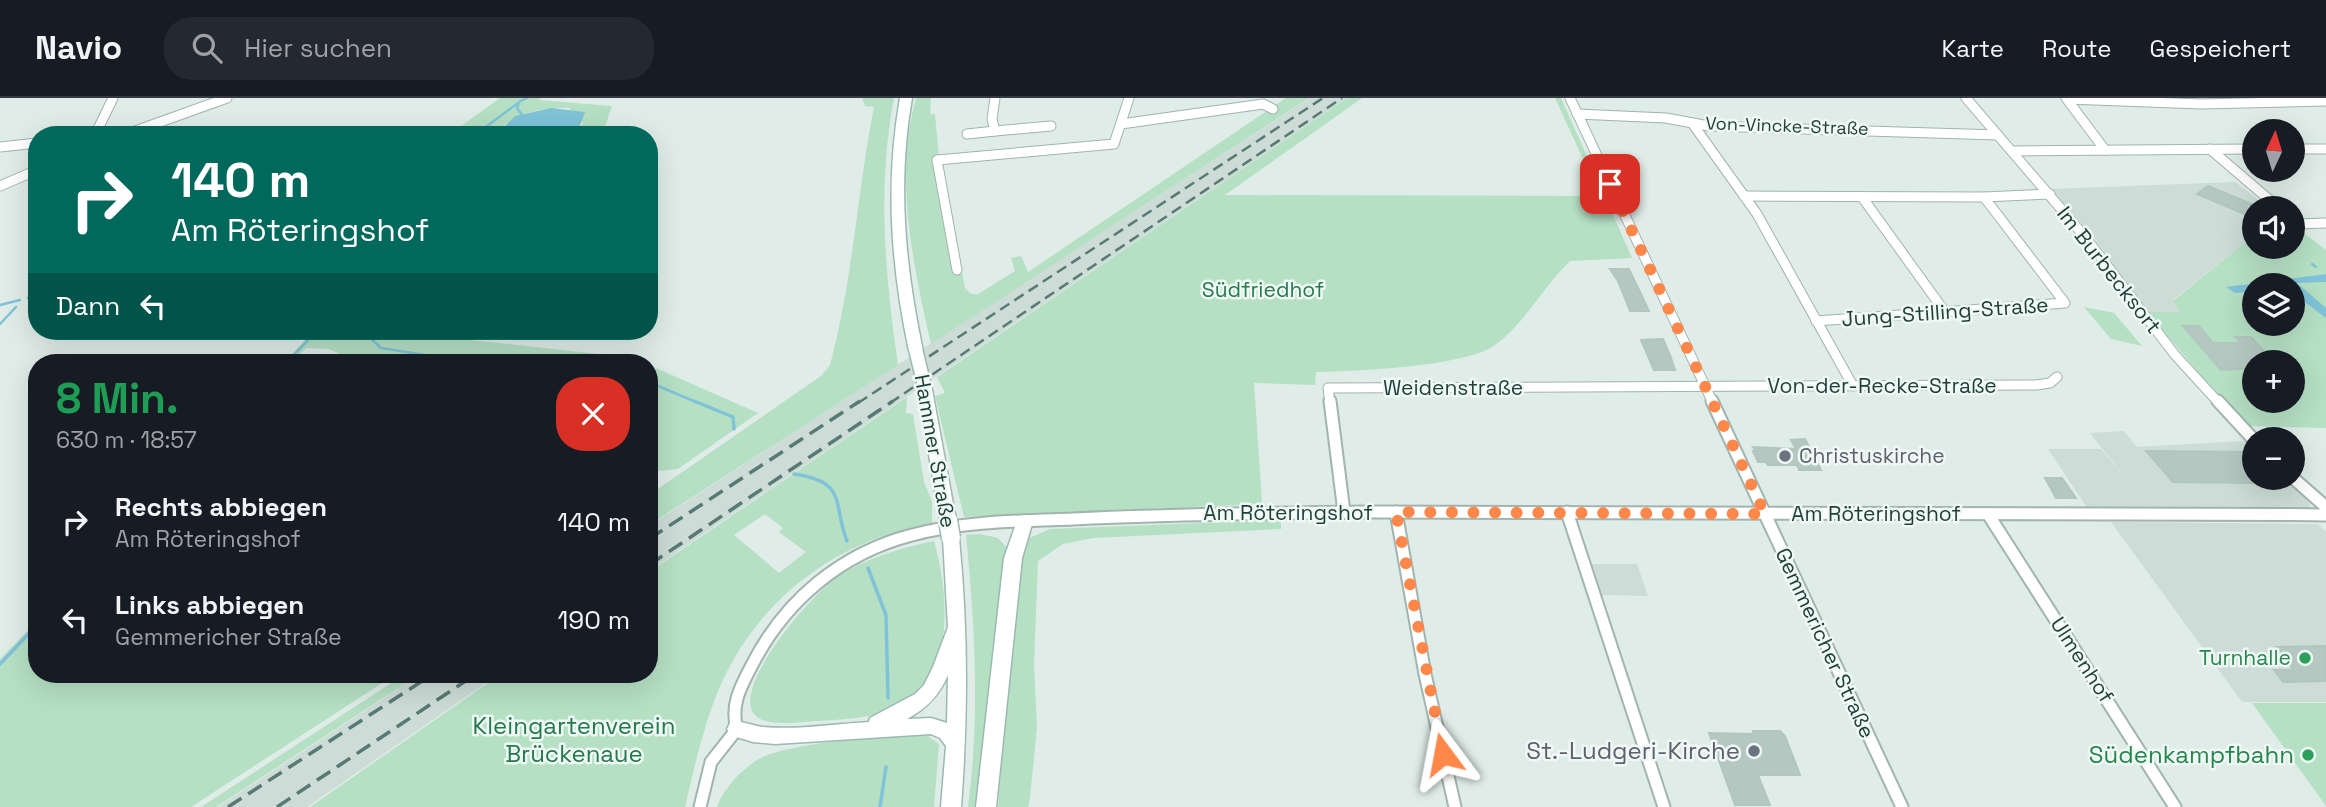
<!DOCTYPE html>
<html lang="de">
<head>
<meta charset="utf-8">
<style>
  body { margin:0; font-family:"Space Grotesk",sans-serif; background:#242831; color:#f1f3f6; height:100vh; display:flex; flex-direction:column; font-size:26px; white-space:nowrap }
  * { box-sizing:border-box; margin:0 }
  p { font-size:23px; color:#9ea1a6 }
  .icon { flex:none; width:38px; height:38px; fill:none; stroke:currentColor; stroke-width:2; stroke-linecap:round; stroke-linejoin:round }
  .map { position:relative; flex:1; overflow:hidden }
  .side { position:absolute; left:28px; top:256px; width:630px; height:329px; display:flex; flex-direction:column; background:#171b24; border-radius:28px; box-shadow:0 7px 28px #0002 }
  .side>* { flex:none }
  .hud { position:absolute; left:28px; top:28px; width:630px; height:214px; border-radius:28px; box-shadow:0 7px 28px #0002; background:#00695c; color:#fff; overflow:hidden }
  .needle { width:46px; rotate:4deg }
  .fabs { position:absolute; left:2242px; top:21px; display:grid; gap:14px }
  .fabs a { display:grid; place-items:center; width:63px; height:63px; border-radius:50%; background:#171b24; box-shadow:0 7px 28px #0002; font-size:35px }
  .pin { position:absolute; display:grid; place-items:center; width:60px; height:60px; color:#fff; margin:-30px; border-radius:14px; box-shadow:0 4px 10px #0006 }
  .me { position:absolute; width:77px; margin:-38px; rotate:347deg; stroke-linejoin:round; filter:drop-shadow(0 0 5px #0008) }
  .turn { display:flex; align-items:center; gap:24px; height:147px; padding:0 28px; font-size:32px }
  .turn .icon { width:91px; height:91px; stroke-width:2.5 }
  .turn b { display:block; font-size:49px; line-height:60px }
  .then { display:flex; align-items:center; height:66px; padding:0 28px; background:#0003; gap:14px; font-size:26px }
  .round { display:grid; place-items:center; flex:none; width:74px; height:74px; border-radius:28px; background:#242831 }
  .summary { display:flex; align-items:center; justify-content:space-between; height:119px; padding:0 28px }
  h1 { font-size:42px; font-weight:800; line-height:52px; color:#1e9e55 }
  ul { padding:0; list-style:none }
  li { display:flex; align-items:center; gap:21px; height:98px; padding:0 28px }
  li div { flex:1 }
  li b { display:block; font-size:26px }
  li em { font-style:normal }
  header { display:flex; align-items:center; gap:42px; box-sizing:border-box; height:98px; padding:0 35px; background:#171b24; border-bottom:2px solid #363941 }
  header strong { font-size:33px }
  nav { display:flex; gap:38px; margin-inline-start:auto; font-size:24px }
  .search { width:490px; height:63px; background:#242831; display:flex; align-items:center; gap:18px; box-sizing:border-box; padding:0 24px; border-radius:28px; color:#9ea1a6; font-size:26px }
  .map>svg:first-child { display:block }
  .built { fill:#cddcd6 }
  .green { fill:#b5e0c4; fill-rule:evenodd }
  .water { fill:#80c3d8 }
  .lines { fill:none; stroke-linecap:round; stroke-linejoin:round }
  .stream-far1 { stroke:#80c3d8; stroke-width:2.5 }
  .stream { stroke:#80c3d8; stroke-width:3.5 }
  .building { fill:#b4c7c1; stroke:#b1c6bf; stroke-width:2 }
  .minor-far1-casing { stroke:#a1b4af; stroke-width:11 }
  .minor-casing { stroke:#a1b4af; stroke-width:15 }
  .secondary-casing { stroke:#9cb9b1; stroke-width:3 }
  .minor-far1 { stroke:#fff; stroke-width:9 }
  .minor { stroke:#fff; stroke-width:11 }
  .secondary { fill:#fff; fill-rule:evenodd }
  .rail-far1 { stroke:#587a74; stroke-width:2.5; stroke-dasharray:11 6; stroke-linecap:butt }
  .rail { stroke:#587a74; stroke-width:3.5; stroke-dasharray:16 8; stroke-linecap:butt }
  .secondary-bridge-far1-casing { stroke:#9cb9b1; stroke-width:16; stroke-linecap:butt }
  .secondary-bridge-casing { stroke:#9cb9b1; stroke-width:21; stroke-linecap:butt }
  .secondary-bridge-far1 { stroke:#fff; stroke-width:13 }
  .secondary-bridge { stroke:#fff; stroke-width:18 }
  .route { stroke:#ff874a; stroke-width:12; stroke-dasharray:0 21.6 }
  .worship-dot { fill:#6b7280; stroke:#f0f8f5; stroke-width:2.5 }
  .leisure-dot { fill:#2e9e5b; stroke:#f0f8f5; stroke-width:2.5 }
  .labels { text-anchor:middle; stroke-width:5; stroke-linejoin:round; paint-order:stroke }
  .far-street-label { font-size:18px; fill:#1e3e38; stroke:#f0f8f5 }
  .street-label { font-size:21px; fill:#1e3e38; stroke:#f0f8f5 }
  .park-label { font-size:21px; fill:#237a4c; stroke:#f0f8f5 }
  .worship-label { font-size:21px; fill:#5b616d; stroke:#f0f8f5; text-anchor:start }
  .leisure-label { font-size:21px; fill:#27864d; stroke:#f0f8f5; text-anchor:end }
  .near-park-label { font-size:24px; fill:#237a4c; stroke:#f0f8f5 }
  .near-worship-label { font-size:24px; fill:#5b616d; stroke:#f0f8f5; text-anchor:end }
  .near-leisure-label { font-size:24px; fill:#27864d; stroke:#f0f8f5; text-anchor:end }
</style>
</head>
<body>
<header>
<strong>Navio</strong>
<div class="search"><svg class="icon" aria-label="search" viewBox="0 0 24 24"><circle cx="10" cy="10" r="6"/><path d="M15 15l6 6"/></svg>Hier suchen</div>
<nav><a>Karte</a><a>Route</a><a>Gespeichert</a></nav>
</header>
<div class="map">
<svg width="2326" height="709" viewBox="0 0 2326 709">
  <rect width="100%" height="100%" fill="#dfece7"/>
  <g class="built">
    <polygon points="1310,0 1347,0 649,473 649,428"/>
    <polygon points="2235,84 2269,110 2254,110 2254,137 2173,202 2182,214 2147,214 2092,137 2050,91"/>
    <polygon points="2124,333 2137,349 2246,343 2254,351 2254,380 2284,380 2309,404 2311,412 2088,411 2048,351 2101,351 2127,382 2090,335"/>
    <polygon points="2111,424 2318,426 2326,434 2326,604 2242,604"/>
    <polygon points="1592,466 1637,466 1648,498 1602,497"/>
    <polygon points="421,576 499,576 307,709 218,709"/>
  </g>
  <g class="green">
    <path d="M 500,0 L 541,0 L 539,2 L 612,8 L 602,37 L 581,37 L 578,33 L 583,25 L 569,10 C 542,10 513,13 496,37 L 449,37 Z"/>
    <path d="M 862,0 L 894,0 C 877,90 885,177 898,267 L 649,427 L 649,397 L 821,278 L 830,267 C 853,182 857,95 874,9 L 865,8 Z"/>
    <path d="M 916,0 L 931,0 L 930,16 L 935,16 L 939,60 L 965,190 L 971,196 L 978,196 L 1015,173 L 1011,160 L 1021,158 L 1028,174 L 1286,0 L 1309,0 L 931,246 C 913,167 894,81 916,0 Z"/>
    <path d="M 1347,0 L 1362,0 L 1225,97 L 1600,98 L 1555,0 L 1561,0 L 1632,160 L 1570,163 C 1543,189 1525,225 1495,247 C 1465,269 1355,273 1316,274 L 1315,287 L 1254,285 L 1262,406 L 964,419 L 935,298 L 945,295 L 937,279 Z"/>
    <path d="M 2293,127 L 2326,152 L 2326,330 L 2250,328 L 2206,283 L 2147,214 L 2181,214 L 2173,203 L 2254,137 L 2254,149 L 2292,149 ZM 2254,187 L 2292,187 L 2292,226 L 2254,226 ZM 2254,264 L 2292,264 L 2292,303 L 2254,303 Z"/>
    <polygon points="2084,209 2114,215 2142,248 2111,241"/>
    <polygon points="313,233 388,233 599,256 637,264 358,264 329,251 306,250 292,264 285,264"/>
    <polygon points="649,267 758,315 678,371 649,374"/>
    <path d="M 907,299 L 906,315 L 913,316 L 924,384 L 932,404 L 932,426 C 831,442 748,509 713,606 C 701,639 693,675 685,709 L 310,709 L 501,576 L 649,576 L 649,474 ZM 765,416 L 783,430 L 779,434 L 806,454 L 779,475 L 734,437 Z"/>
    <polygon points="1281,422 1281,431 1093,440 1063,446 1038,463 1034,566 1037,629 1030,700 1028,709 998,709 1018,470 1027,441 1050,431"/>
    <path d="M 980,436 L 998,440 L 1006,449 L 980,709 L 968,709 C 980,618 975,528 966,437 Z"/>
    <path d="M 934,443 C 947,490 954,556 919,596 C 900,619 847,621 819,623 C 803,623 769,630 756,618 C 727,592 815,492 840,477 C 870,459 900,450 934,443 Z"/>
    <polygon points="37,523 37,576 396,576 191,709 0,709 0,561"/>
    <polygon points="405,576 420,576 216,709 201,709"/>
    <polygon points="2252,605 2326,605 2326,708"/>
    <path d="M 925,636 L 939,646 L 934,709 L 717,709 C 723,691 742,671 759,661 C 789,644 888,638 925,636 Z"/>
  </g>
  <g class="water">
    <polygon points="551,10 585,14 578,33 581,37 496,37 515,18"/>
    <polygon points="2326,176 2326,184 2297,185 2326,210 2326,220 2293,195 2292,187 2254,187 2254,193 2235,195 2226,189"/>
  </g>
  <g class="lines">
    <g class="stream-far1">
      <polyline points="523,18 517,10 519,4 527,0"/>
      <polyline points="475,37 518,5"/>
      <polyline points="2312,166 2316,169"/>
      <polyline points="28,200 37,198"/>
      <polyline points="0,207 20,202"/>
      <polyline points="0,226 16,209"/>
      <polyline points="363,233 381,250 438,259 519,264"/>
      <polyline points="287,264 309,241 329,236"/>
      <polyline points="649,284 698,305"/>
    </g>
    <g class="stream">
      <polyline points="694,303 733,319 734,331"/>
      <path d="M 794,376 C 849,384 832,406 847,443"/>
      <polyline points="868,470 886,517 888,600"/>
      <polyline points="0,566 37,527"/>
      <polyline points="880,709 886,669"/>
    </g>
  </g>
  <g class="building">
    <polygon points="2208,88 2254,107 2254,120 2197,96"/>
    <polygon points="1610,171 1629,171 1649,213 1630,213 1618,183"/>
    <polygon points="2183,228 2199,228 2213,245 2241,245 2235,239 2251,239 2274,264 2254,264 2254,270 2221,272"/>
    <polygon points="1663,241 1670,257 1675,272 1654,272 1641,242"/>
    <polygon points="1805,341 1821,372 1799,372 1797,367 1768,367 1766,364 1758,364 1753,353 1756,353 1753,349 1796,351 1791,342"/>
    <polygon points="2146,353 2251,354 2254,357 2254,385 2173,384"/>
    <polygon points="2045,380 2062,380 2076,400 2056,400"/>
    <polygon points="2326,548 2326,583 2283,584 2274,572 2294,572 2276,549"/>
    <polygon points="1753,633 1780,633 1785,638 1800,677 1758,677 1770,707 1735,707 1709,635 1754,636"/>
  </g>
  <g class="lines">
    <defs>
      <g id="minor-far1">
        <polyline points="995,0 992,21 995,33 1051,28"/>
        <polyline points="1570,0 1713,305"/>
        <polyline points="1966,0 2086,140 2175,257 2219,305"/>
        <polyline points="2066,0 2105,52"/>
        <polyline points="2067,1 2201,6 2326,3"/>
        <polyline points="1577,16 1666,20 1709,28 1998,37"/>
        <polyline points="1692,25 1757,116 1853,288"/>
        <polyline points="1121,26 1263,6 1273,11"/>
        <polyline points="967,36 995,33"/>
        <polyline points="95,37 113,0"/>
        <polyline points="124,37 227,0"/>
        <polyline points="0,49 37,45"/>
        <polyline points="2210,51 2279,110"/>
        <polyline points="2292,51 2326,51"/>
        <polyline points="2013,53 2254,51"/>
        <polyline points="0,88 37,72"/>
        <polyline points="1744,98 1984,99 2050,96"/>
        <polyline points="1862,99 1945,214"/>
        <polyline points="2292,122 2298,126 2326,125"/>
        <polyline points="957,172 937,62 1114,46 1129,0"/>
        <polyline points="1816,223 2065,205 1984,99"/>
        <polyline points="1330,305 1328,290 2036,287 2050,285 2057,279"/>
      </g>
      <g id="minor">
        <polyline points="1330,303 1344,414"/>
        <polyline points="1712,303 1902,709"/>
        <polyline points="2218,303 2254,342"/>
        <polyline points="2292,379 2326,409"/>
        <polyline points="1396,414 1425,576 1455,709"/>
        <polyline points="1567,414 1664,709"/>
        <polyline points="1988,416 2175,709"/>
        <path d="M 700,709 L 711,664 L 737,631 C 730,607 741,588 752,567 C 785,502 842,455 912,437 C 964,423 1020,423 1073,421 C 1173,416 1272,415 1371,414 C 1690,412 2008,413 2326,417"/>
      </g>
      <g id="secondary">
        <path d="M 900,0 L 912,0 C 897,86 905,168 923,253 L 916,258 L 909,253 C 891,168 885,86 900,0 Z"/>
        <polygon points="924,281 931,286 956,422 954,426 942,426 940,422 917,286"/>
        <polygon points="1025,417 1031,419 1033,423 1022,460 996,709 976,709 1004,460 1017,423 1019,419"/>
        <path d="M 951,434 L 957,436 L 959,440 C 968,530 968,619 961,709 L 941,709 L 946,648 L 940,640 L 931,636 L 775,646 L 753,644 L 730,637 L 727,631 L 730,625 C 741,621 751,628 763,629 C 797,632 834,626 869,624 L 870,620 L 915,596 L 924,587 L 933,569 L 948,529 L 943,440 L 945,436 ZM 948,577 L 947,625 L 931,620 L 907,621 C 926,611 939,598 948,577 Z"/>
      </g>
    </defs>
    <use href="#minor-far1" class="minor-far1-casing"/>
    <use href="#minor" class="minor-casing"/>
    <use href="#secondary" class="secondary-casing"/>
    <use href="#minor-far1" class="minor-far1"/>
    <use href="#minor" class="minor"/>
    <use href="#secondary" class="secondary"/>
    <g class="rail-far1">
      <polyline points="858,305 1323,0"/>
      <polyline points="890,305 1342,0"/>
    </g>
    <g class="rail">
      <polyline points="649,441 860,303"/>
      <polyline points="649,467 893,303"/>
      <polyline points="228,709 433,576"/>
      <polyline points="277,709 476,576"/>
    </g>
    <defs>
      <polyline id="secondary-bridge-far1" points="916,253 924,286"/>
      <polyline id="secondary-bridge" points="948,422 951,440"/>
    </defs>
    <use href="#secondary-bridge-far1" class="secondary-bridge-far1-casing"/>
    <use href="#secondary-bridge" class="secondary-bridge-casing"/>
    <use href="#secondary-bridge-far1" class="secondary-bridge-far1"/>
    <use href="#secondary-bridge" class="secondary-bridge"/>
  </g>
  <g class="lines">
    <polyline class="route" points="1443,656 1396,414 1765,416 1610,86"/>
  </g>
  <g class="worship-dot">
    <circle cx="1785" cy="358" r="7"/>
    <circle cx="1754" cy="653" r="7"/>
  </g>
  <g class="leisure-dot">
    <circle cx="2305" cy="560" r="7"/>
    <circle cx="2308" cy="657" r="7"/>
  </g>
  <g class="labels">
    <g class="far-street-label">
      <text transform="translate(1787 28) rotate(2)" y="6">Von-Vincke-Straße</text>
    </g>
    <g class="street-label">
      <text transform="translate(2109 172) rotate(52)" y="7">Im Burbecksort</text>
      <text transform="translate(1945 214) rotate(-4)" y="7">Jung-Stilling-Straße</text>
      <text x="1882" y="295">Von-der-Recke-Straße</text>
      <text x="1453" y="297">Weidenstraße</text>
      <text transform="translate(935 353) rotate(80)" y="7">Hammer Straße</text>
      <text x="1288" y="422">Am Röteringshof</text>
      <text x="1876" y="423">Am Röteringshof</text>
      <text transform="translate(1825 545) rotate(65)" y="7">Gemmericher Straße</text>
      <text transform="translate(2082 562) rotate(57)" y="7">Ulmenhof</text>
    </g>
    <g class="park-label">
      <text x="1263" y="199">Südfriedhof</text>
    </g>
    <g class="worship-label">
      <text x="1799" y="365">Christuskirche</text>
    </g>
    <g class="leisure-label">
      <text x="2291" y="567">Turnhalle</text>
    </g>
    <g class="near-park-label">
      <text x="574" y="636">Kleingartenverein<tspan x="574" dy="28">Brückenaue</tspan></text>
    </g>
    <g class="near-worship-label">
      <text x="1740" y="661">St.-Ludgeri-Kirche</text>
    </g>
    <g class="near-leisure-label">
      <text x="2294" y="665">Südenkampfbahn</text>
    </g>
  </g>
</svg>
<div class="fabs">
<a><svg class="needle" viewBox="-14 -14 28 28"><path d="M0-13l5 13h-10z" fill="#e53935"/><path d="M0 13l5-13h-10z" fill="#9ea1a6"/></svg></a>
<a><svg class="icon" aria-label="sound" viewBox="0 0 24 24"><path d="M4 9h4l5-4v14l-5-4H4zM17 9q2 3 0 6"/></svg></a>
<a><svg class="icon" aria-label="layers" viewBox="0 0 24 24"><path d="M12 4l9 5-9 5-9-5zM3 14l9 5 9-5"/></svg></a>
<a>+</a>
<a>−</a>
</div>
<div class="pin" style="left:1610px;top:86px;background:#d93025"><svg class="icon" aria-label="arrive" viewBox="0 0 24 24"><path d="M6 21V4h12l-3 4 3 4H6"/></svg></div>
<svg class="me" style="left:1443px;top:656px" viewBox="-20 -20 40 40"><path d="M0-17L14 15 0 8-14 15z" fill="#ff874a" stroke="#fff" stroke-width="4"/></svg>
<div class="hud">
<div class="turn"><svg class="icon" aria-label="right" viewBox="0 0 24 24"><path d="M7 20v-9h11M14 6l5 5-5 5"/></svg><div><b>140 m</b>Am Röteringshof</div></div>
<div class="then">Dann<svg class="icon" aria-label="left" viewBox="0 0 24 24"><path d="M17 20v-9H6M10 6l-5 5 5 5"/></svg></div>
</div>
<section class="side">
<div class="summary"><div><h1>8 Min.</h1><p>630 m · 18:57</p></div><a class="round" style="background:#d93025;color:#fff"><svg class="icon" aria-label="close" viewBox="0 0 24 24"><path d="M6 6l12 12M18 6L6 18"/></svg></a></div>
<ul>
<li><svg class="icon" aria-label="right" viewBox="0 0 24 24"><path d="M7 20v-9h11M14 6l5 5-5 5"/></svg><div><b>Rechts abbiegen</b><p>Am Röteringshof</p></div><em>140 m</em></li>
<li><svg class="icon" aria-label="left" viewBox="0 0 24 24"><path d="M17 20v-9H6M10 6l-5 5 5 5"/></svg><div><b>Links abbiegen</b><p>Gemmericher Straße</p></div><em>190 m</em></li>
</ul>
</section>
</div>
</body>
</html>
